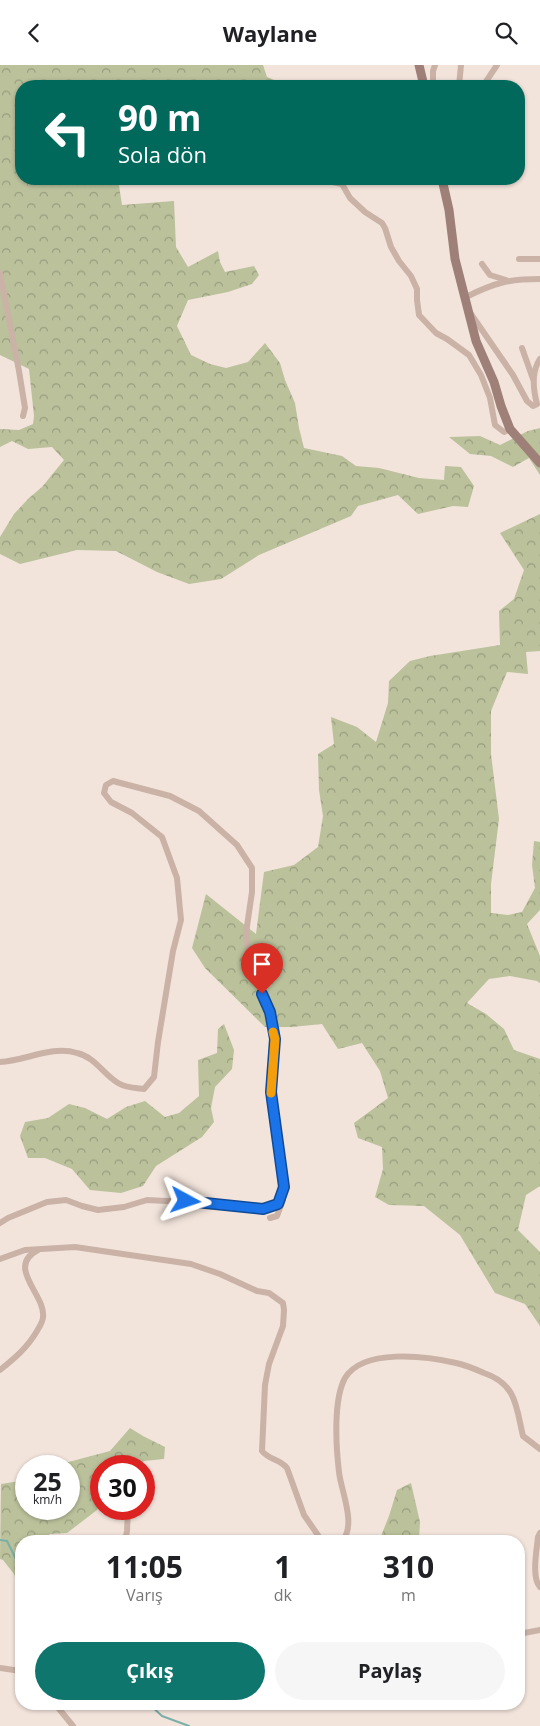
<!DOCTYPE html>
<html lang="tr">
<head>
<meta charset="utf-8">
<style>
  body { margin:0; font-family:"Open Sans",sans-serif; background:#f6f6f6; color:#202124; height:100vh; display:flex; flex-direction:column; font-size:19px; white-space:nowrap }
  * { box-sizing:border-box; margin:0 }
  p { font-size:16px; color:#757577 }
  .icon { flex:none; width:28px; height:28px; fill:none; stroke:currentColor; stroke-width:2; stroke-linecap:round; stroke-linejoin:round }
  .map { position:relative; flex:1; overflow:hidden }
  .drawer { position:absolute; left:15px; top:1470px; width:510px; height:175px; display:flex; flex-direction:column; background:#fff; border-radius:20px; box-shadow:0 1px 4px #0004 }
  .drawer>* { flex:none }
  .hud { position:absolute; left:15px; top:15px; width:510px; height:105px; border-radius:20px; box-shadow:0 1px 4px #0004; background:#00695c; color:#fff; overflow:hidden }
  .speed { position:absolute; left:15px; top:1390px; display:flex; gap:10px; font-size:25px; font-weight:700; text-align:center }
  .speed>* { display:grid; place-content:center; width:65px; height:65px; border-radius:50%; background:#fff; box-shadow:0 1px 4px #0004; line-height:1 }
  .speed small { font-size:12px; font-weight:400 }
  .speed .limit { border:8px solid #d22; background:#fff; color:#111 }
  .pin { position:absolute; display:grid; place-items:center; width:42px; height:42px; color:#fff; margin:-51px -21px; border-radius:50% 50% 50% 0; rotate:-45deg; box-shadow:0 0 5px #0007 }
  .pin .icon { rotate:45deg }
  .me { position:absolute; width:55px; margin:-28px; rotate:95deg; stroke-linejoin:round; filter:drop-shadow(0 0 4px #0008) }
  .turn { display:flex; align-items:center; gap:18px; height:105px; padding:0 20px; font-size:22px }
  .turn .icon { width:65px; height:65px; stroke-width:2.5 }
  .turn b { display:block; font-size:35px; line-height:42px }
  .eta { display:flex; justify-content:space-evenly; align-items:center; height:85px; text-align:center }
  .eta b { font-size:30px; font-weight:700; line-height:35px }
  .action { display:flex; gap:10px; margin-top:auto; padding:10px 20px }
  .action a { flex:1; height:58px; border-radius:30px; background:#0f766e; color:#fff; font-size:20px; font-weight:700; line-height:58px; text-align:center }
  .action a+a { background:#f6f6f6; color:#202124 }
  header { display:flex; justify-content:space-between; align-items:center; height:65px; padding:0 20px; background:#fff; font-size:22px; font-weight:700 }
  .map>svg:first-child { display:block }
  .forest { fill:url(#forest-crowns) }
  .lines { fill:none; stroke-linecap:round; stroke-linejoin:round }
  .stream { stroke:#7aafa9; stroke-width:2 }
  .minor { stroke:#cab2a7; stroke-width:6 }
  .secondary { stroke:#9e8078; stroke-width:9 }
  .route-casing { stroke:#114b97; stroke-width:12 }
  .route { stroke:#1a73e8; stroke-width:9 }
  .slow { stroke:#f59e0b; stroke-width:9 }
</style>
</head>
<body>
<header><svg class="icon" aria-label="back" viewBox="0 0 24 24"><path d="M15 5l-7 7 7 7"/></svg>Waylane<svg class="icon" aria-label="search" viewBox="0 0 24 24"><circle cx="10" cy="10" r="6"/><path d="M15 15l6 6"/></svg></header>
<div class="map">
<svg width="540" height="1661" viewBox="0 0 540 1661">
  <defs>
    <pattern id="forest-crowns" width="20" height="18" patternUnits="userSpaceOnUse" patternTransform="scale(1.25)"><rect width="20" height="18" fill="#bac19b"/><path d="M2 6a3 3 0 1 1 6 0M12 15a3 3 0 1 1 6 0" fill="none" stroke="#989d7e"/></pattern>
  </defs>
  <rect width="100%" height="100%" fill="#f2e4db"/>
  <g class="forest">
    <polygon points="0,0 263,0 267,12 289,21 21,21 21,114 118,114 122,140 174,136 176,182 188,202 218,186 220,197 225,207 254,201 259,210 252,219 228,227 188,235 177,261 191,290 210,299 226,303 248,297 265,278 280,298 285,315 295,338 299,363 304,383 342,391 356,401 379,403 419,413 444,415 445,401 461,402 474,421 468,442 453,441 418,449 398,430 358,441 351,451 259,490 221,514 189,519 157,507 116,486 77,485 20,499 0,489 0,472 14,449 29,433 42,422 64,395 52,382 28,384 12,376 0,382 0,364 19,365 33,359 34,351 29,304 0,290"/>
    <polygon points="540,363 540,410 529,393 513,402 491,391 470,389 449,372 480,371 500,380 528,366"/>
    <polygon points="540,449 540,586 526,587 528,609 507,607 491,646 491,689 499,754 491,819 491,848 508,850 522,847 535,823 532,800 534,776 540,777 540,845 527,859 540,891 540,918 537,916 510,911 489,914 467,938 486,949 504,964 514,985 540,994 540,1121 526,1130 518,1165 540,1187 540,1261 525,1239 495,1228 460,1170 424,1141 389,1140 375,1132 383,1104 382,1082 358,1073 354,1058 388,1033 380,1006 362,978 338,984 322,959 292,962 265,962 205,903 192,883 206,829 256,869 264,807 294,800 318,782 323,751 319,725 318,689 334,679 331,652 357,662 376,677 388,638 389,616 410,596 430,591 500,580 499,546 514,534 524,505 500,468"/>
    <polygon points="224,959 234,985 232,1004 215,1022 211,1043 214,1057 202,1072 156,1101 143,1121 121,1128 90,1125 72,1104 45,1093 28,1093 20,1071 25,1057 48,1053 69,1039 85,1043 107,1054 126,1042 145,1036 165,1052 179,1048 199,1031 198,995 217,988 218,964"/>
    <polygon points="130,1363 143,1371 165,1382 164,1394 144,1396 138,1401 101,1401 101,1438 97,1445 67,1468 50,1469 40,1476 21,1476 21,1528 20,1527 14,1509 3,1495 0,1494 1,1419 26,1415 26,1444 69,1444 69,1401 59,1401 61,1399 110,1386"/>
    <polygon points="411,1418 420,1457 419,1476 379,1476 389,1451 397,1425"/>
  </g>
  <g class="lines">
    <g class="stream">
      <polyline points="0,1475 7,1476 21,1504"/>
      <polyline points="149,1639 162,1651 189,1661"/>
    </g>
    <g class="minor">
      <polyline points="433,21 433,6 435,0"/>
      <polyline points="459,21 461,0"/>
      <polyline points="483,21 497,0"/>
      <polyline points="319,114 342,119 350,133 365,147 382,158 385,163 391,182 399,196 411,211 417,224 417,235 419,250 436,268 447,274 469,290 481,310 490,333 495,360 504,367 510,364"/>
      <polyline points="519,194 540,194"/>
      <polyline points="482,199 490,210 506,215"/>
      <polyline points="0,208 19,306 25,343 23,351"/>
      <path d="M 466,232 C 494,218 508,214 540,214"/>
      <path d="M 471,249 L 513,310 L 527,336 L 533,341 L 537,339 C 533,324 531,307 540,294"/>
      <polyline points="522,283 533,314"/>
      <path d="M 0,997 C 25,996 52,980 77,988 C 95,992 103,1009 118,1018 C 126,1023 135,1023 144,1024 L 154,1012 L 158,977 L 173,886 L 181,855 L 177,813 L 162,772 L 132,748 L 111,737 L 104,728 L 106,720 L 113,716 L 170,731 L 199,746 L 237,780 L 252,803 L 252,827 L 246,868 L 249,893 L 269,947 L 275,974 L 271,1027 L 284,1122 L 278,1139 L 263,1144 L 204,1138 L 147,1135 L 124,1142 L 98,1145 L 82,1141 L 66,1135 L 47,1137 L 8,1153 L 0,1158"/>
      <polyline points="270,1153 277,1151 283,1135"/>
      <path d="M 0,1194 L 25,1185 L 75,1182 L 191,1199 L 220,1209 L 257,1226 L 269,1228 L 283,1238 L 284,1245 L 283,1261 L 269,1299 L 265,1320 L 262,1386 C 269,1395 280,1394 287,1403 L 304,1450 L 322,1476"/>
      <path d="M 0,1305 C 15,1293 27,1283 37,1266 C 39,1262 43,1257 43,1252 C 46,1230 5,1202 38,1185"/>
      <path d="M 540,1468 L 538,1472 C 537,1484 531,1512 540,1522"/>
      <polyline points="125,1476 127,1466 128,1444"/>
      <path d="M 342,1476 C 357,1460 341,1426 339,1407 C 336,1382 333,1335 345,1313 C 363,1283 426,1291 456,1298 C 465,1300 475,1304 484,1308 C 517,1319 516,1342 523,1371 L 540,1384"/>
      <polyline points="519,1569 540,1565"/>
      <polyline points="0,1603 21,1606"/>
      <polyline points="55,1639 73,1661"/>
    </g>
    <g class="secondary">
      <polyline points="419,0 424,21"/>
      <polyline points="442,114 449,145 455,194 476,276 494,317 501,341 510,364 540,398"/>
    </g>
  </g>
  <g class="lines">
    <defs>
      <polyline id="route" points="186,1136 263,1144 278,1139 284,1122 271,1027 275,974 270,947 262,929"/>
    </defs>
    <use href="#route" class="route-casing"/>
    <use href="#route" class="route"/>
    <polyline class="slow" points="271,1028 275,974 273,967"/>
  </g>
</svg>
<div class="speed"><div>25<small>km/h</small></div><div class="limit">30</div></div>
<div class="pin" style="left:262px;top:929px;background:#d93025"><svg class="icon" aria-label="arrive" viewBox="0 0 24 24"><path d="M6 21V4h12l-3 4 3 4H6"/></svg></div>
<svg class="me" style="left:186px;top:1136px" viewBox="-20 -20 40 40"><path d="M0-17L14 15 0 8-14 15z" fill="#1a73e8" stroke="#fff" stroke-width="4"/></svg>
<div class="hud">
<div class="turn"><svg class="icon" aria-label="left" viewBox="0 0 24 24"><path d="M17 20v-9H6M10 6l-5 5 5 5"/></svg><div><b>90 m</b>Sola dön</div></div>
</div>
<section class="drawer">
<div class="eta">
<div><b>11:05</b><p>Varış</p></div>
<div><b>1</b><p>dk</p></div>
<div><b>310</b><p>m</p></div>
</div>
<div class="action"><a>Çıkış</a><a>Paylaş</a></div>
</section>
</div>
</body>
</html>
